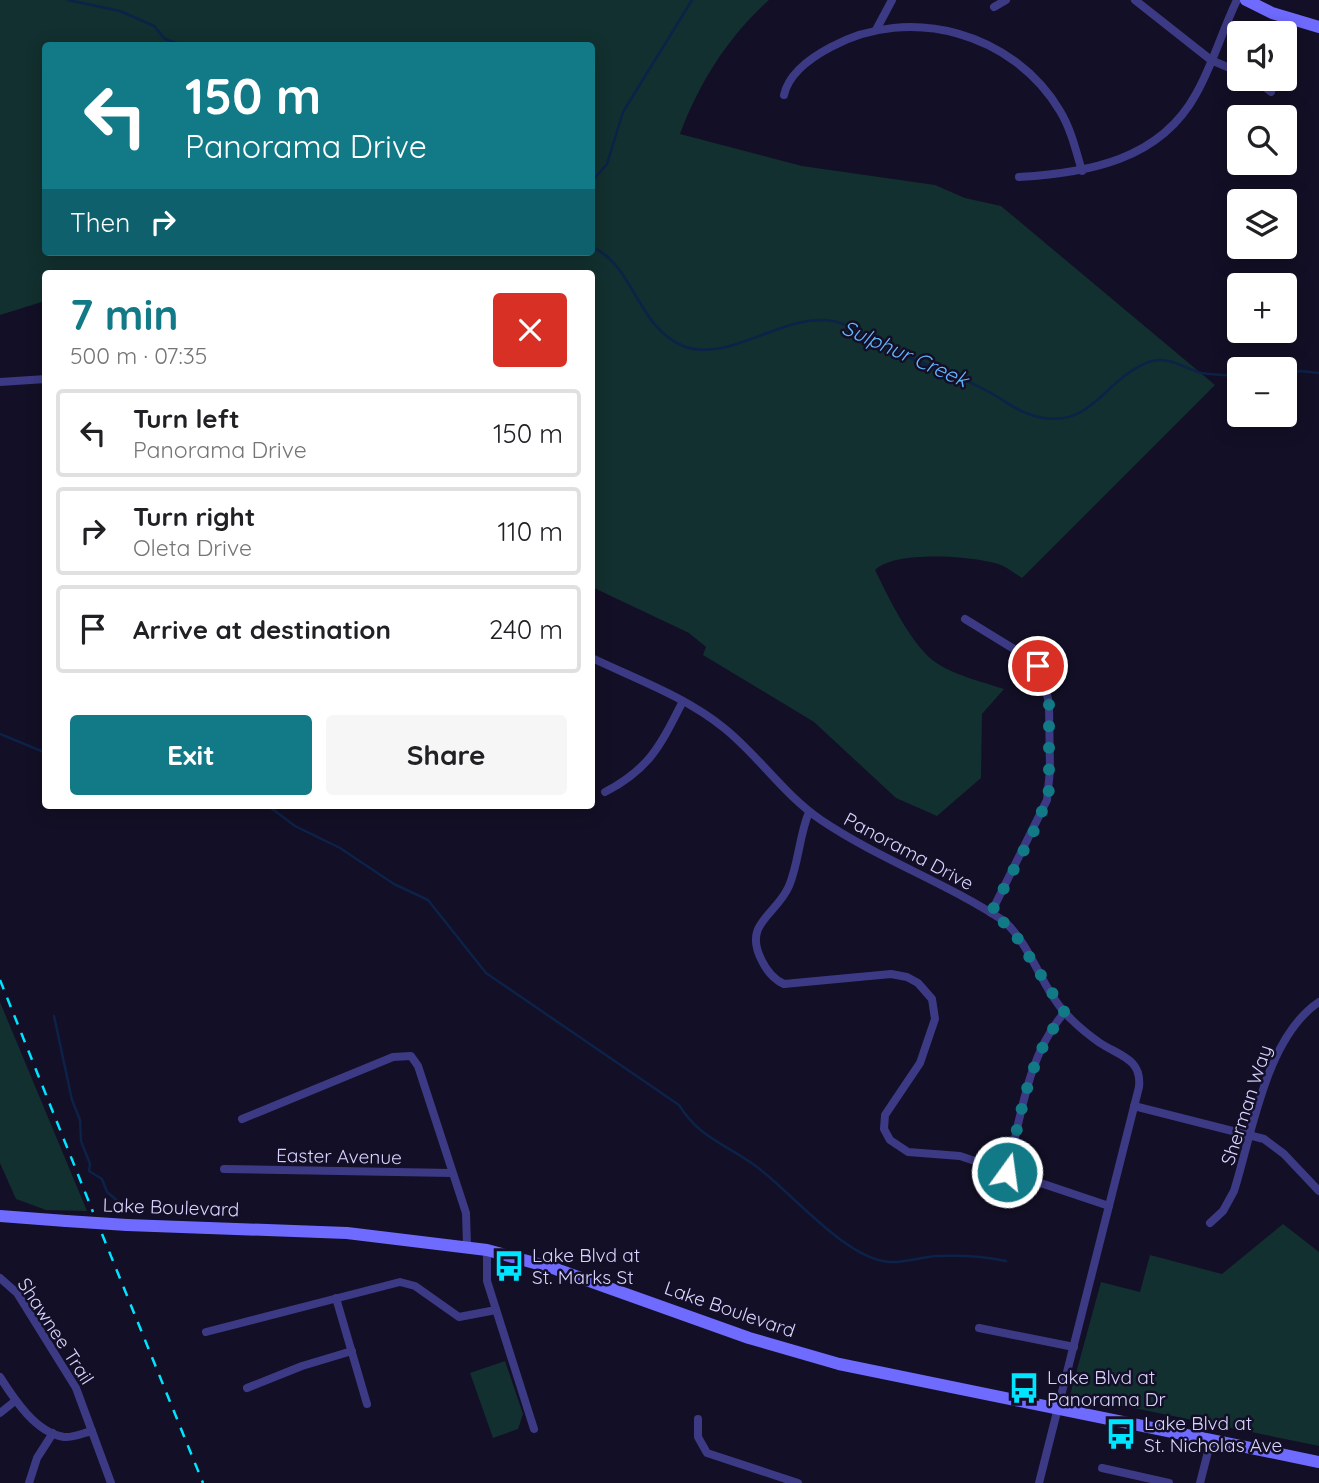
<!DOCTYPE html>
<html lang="en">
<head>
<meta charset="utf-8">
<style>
  body { margin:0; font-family:Quicksand,sans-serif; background:#f6f6f6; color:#202124; height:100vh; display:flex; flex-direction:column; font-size:26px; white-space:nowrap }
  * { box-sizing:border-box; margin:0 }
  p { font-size:23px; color:#757577 }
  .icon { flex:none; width:38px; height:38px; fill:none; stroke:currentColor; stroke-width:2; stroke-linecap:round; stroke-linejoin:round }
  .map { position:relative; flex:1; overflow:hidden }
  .panel { position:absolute; left:42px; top:270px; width:553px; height:539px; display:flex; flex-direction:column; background:#fff; border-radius:7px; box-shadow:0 4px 18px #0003 }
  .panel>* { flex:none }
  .hud { position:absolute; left:42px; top:42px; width:553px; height:214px; border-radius:7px; box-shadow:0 4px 18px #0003; background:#127987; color:#fff; overflow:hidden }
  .tools { position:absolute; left:1227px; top:21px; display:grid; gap:14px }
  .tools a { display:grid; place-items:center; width:70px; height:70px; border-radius:7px; background:#fff; box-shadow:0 4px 18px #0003; font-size:35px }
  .pin { position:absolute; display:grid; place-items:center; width:60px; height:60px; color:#fff; margin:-30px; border:4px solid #fff; border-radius:50%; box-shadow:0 2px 7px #0007 }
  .me { position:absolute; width:77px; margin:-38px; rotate:14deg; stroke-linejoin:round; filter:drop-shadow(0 0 5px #0008) }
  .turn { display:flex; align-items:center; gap:24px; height:147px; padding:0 28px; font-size:32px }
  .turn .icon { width:91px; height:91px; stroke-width:2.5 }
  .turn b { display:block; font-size:49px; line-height:60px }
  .then { display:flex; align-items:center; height:66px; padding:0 28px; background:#0003; gap:14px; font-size:26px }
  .round { display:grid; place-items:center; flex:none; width:74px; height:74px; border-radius:7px; background:#f6f6f6 }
  .overview { display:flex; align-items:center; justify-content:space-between; height:119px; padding:0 28px }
  h1 { font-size:42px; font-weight:700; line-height:52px; color:#127987 }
  .action { display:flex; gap:14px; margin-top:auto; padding:14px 28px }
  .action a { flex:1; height:80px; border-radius:7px; background:#127987; color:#fff; font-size:28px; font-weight:700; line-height:80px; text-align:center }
  .action a+a { background:#f6f6f6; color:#202124 }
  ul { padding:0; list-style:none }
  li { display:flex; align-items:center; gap:21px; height:88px; margin:0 14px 10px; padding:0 14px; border:4px solid #e0e0e0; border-radius:7px }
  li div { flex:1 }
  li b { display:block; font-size:26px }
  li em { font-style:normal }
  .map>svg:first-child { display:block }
  .green { fill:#12302f; fill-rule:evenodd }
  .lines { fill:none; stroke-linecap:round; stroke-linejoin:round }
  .stream { stroke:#0c2248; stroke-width:2.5 }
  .street { stroke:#3d3a85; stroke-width:8 }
  .secondary { stroke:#6f6bff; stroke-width:12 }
  .rail { stroke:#00e5ff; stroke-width:2.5; stroke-dasharray:10 9; stroke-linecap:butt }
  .secondary-bridge { stroke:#6f6bff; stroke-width:12 }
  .route { stroke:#127987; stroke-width:12; stroke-dasharray:0 21.6 }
  .labels { text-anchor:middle; stroke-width:5; stroke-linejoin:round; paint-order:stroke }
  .street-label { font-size:19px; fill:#d9d4ff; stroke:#130f26 }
  .poi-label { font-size:19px; fill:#d9d4ff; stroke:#130f26; text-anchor:start }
  .water-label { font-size:21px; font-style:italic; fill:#62b6ff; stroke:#130f26 }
</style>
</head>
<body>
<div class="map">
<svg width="1319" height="1483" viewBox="0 0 1319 1483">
  <rect width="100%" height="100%" fill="#130f26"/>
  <g class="green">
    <path d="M 0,0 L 769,0 C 728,37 699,83 680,134 L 802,166 L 935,185 L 965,198 L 1001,206 L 1215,385 L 1022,578 C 1015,574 1006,566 998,564 C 972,556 895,550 875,570 C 888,596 912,648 938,664 C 957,676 983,682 1004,689 L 982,714 L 981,778 L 937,816 L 896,798 L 814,722 L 703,655 L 706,647 L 689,633 L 592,587 L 592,273 L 46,273 L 45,301 L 0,315 ZM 46,46 L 592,46 L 592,252 L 46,252 Z"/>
    <polygon points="0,1002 87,1211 46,1210 16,1199 0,1163"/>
    <polygon points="1283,1224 1319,1252 1319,1446 1070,1395 1101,1282 1140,1292 1150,1255 1222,1274"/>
    <polygon points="505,1361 523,1414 518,1429 493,1438 470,1373"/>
  </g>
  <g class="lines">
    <g class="stream">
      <polyline points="68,0 120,11 154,26 165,39 185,46"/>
      <polyline points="592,181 607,164 623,112 692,0"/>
      <path d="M 592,247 C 634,265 637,327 683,346 C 729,364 784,312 833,321 C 853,325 871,339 890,349 C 921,364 956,374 987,391 C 1007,401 1020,415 1044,418 C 1094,426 1106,376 1152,361 C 1169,356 1185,369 1202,373 C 1214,375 1227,375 1239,376"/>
      <polyline points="1284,375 1300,371 1319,373"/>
      <polyline points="0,734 46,753"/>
      <path d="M 267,805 L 295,826 L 340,848 L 394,884 L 428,900 L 486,973 L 679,1105 C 700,1139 728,1145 757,1167 C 791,1192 846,1259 889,1262 C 905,1263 921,1257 937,1256 C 960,1255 983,1256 1006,1261"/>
      <polyline points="54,1016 72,1100 80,1120 81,1141 90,1164 89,1171 102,1179 107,1192 120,1203"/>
    </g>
    <g class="street">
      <polyline points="1135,0 1211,60 1239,72"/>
      <polyline points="994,7 1006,0"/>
      <polyline points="876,30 892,0"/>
      <polyline points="1255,79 1271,92"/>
      <path d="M 784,95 C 789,72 812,57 831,47 C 910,4 1014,33 1060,111 C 1071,129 1076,151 1082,171"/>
      <path d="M 1019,177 C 1088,173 1160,160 1196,94 C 1213,64 1222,31 1237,0"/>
      <polyline points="0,382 46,379"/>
      <polyline points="965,619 1035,662 1044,680 1049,704 1050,770 1047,800 991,913"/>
      <path d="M 592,658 C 636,679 686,697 724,728 C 759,756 783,794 821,820 C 879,859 947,883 1004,921 C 1033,947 1042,992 1071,1019 C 1080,1028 1090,1036 1100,1043 C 1120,1056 1142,1059 1139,1087 L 1039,1483"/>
      <path d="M 605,792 C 650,769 661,744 683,701"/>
      <path d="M 809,812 C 799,836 799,862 789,886 C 776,916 742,923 762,961 C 767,971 773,979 784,984 L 891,974 L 907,977 L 918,983 L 932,999 L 935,1019 L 920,1063 L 885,1115 L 884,1129 L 890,1140 L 908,1152 L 960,1156 L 1109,1206"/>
      <polyline points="1134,1106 1264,1139 1284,1154 1319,1191"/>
      <polyline points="242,1119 393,1057 411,1056 418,1066 466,1213 467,1246"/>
      <polyline points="224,1169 452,1173"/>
      <path d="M 1007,1172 C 1021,1118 1027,1056 1064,1013"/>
      <path d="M 1210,1223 L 1223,1211 L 1234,1191 C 1252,1134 1266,1037 1319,1002"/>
      <polyline points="487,1250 487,1281 534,1429"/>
      <polyline points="0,1278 17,1293 76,1388 111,1483"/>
      <polyline points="336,1298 367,1404"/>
      <polyline points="979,1328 1074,1347"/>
      <polyline points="206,1332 400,1282 415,1286 459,1317 496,1310"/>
      <path d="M 0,1377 C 14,1399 36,1433 64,1437 C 73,1438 83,1433 92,1431"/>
      <polyline points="247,1388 302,1366 352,1351"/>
      <polyline points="0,1413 15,1401"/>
      <polyline points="698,1419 698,1437 707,1453 798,1483"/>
      <polyline points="1102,1468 1169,1483"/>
      <polyline points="29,1483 37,1458 53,1433"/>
      <polyline points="1200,1483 1211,1440"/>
    </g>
    <g class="secondary">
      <polyline points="1246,0 1272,13 1319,27"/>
      <polyline points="0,1216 66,1221"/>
      <polyline points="127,1225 347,1233 487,1250 553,1268 749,1338 839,1364 1319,1462"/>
    </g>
    <g class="rail">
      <polyline points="0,980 93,1212"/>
      <polyline points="102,1234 203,1483"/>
    </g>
    <polyline class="secondary-bridge" points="66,1221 127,1225"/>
  </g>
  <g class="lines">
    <path class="route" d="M 1007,1172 C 1021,1118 1027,1057 1065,1013 L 1011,928 L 991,913 L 1038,823 L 1049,790 L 1049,704 L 1038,666"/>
  </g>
  <defs>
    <symbol id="bus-bare" viewBox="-9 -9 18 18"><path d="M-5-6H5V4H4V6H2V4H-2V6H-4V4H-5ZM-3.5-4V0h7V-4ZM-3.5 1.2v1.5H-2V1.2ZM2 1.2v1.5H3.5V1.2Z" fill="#00e5ff" stroke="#130f26" stroke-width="2.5" paint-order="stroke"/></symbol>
  </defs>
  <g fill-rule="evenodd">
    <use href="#bus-bare" x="487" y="1244" width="44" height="44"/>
    <use href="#bus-bare" x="1002" y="1366" width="44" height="44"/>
    <use href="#bus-bare" x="1099" y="1412" width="44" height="44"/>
  </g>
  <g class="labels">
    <g class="street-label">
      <text transform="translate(909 851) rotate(28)" y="7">Panorama Drive</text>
      <text transform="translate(1246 1105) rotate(-72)" y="7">Sherman Way</text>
      <text transform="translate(339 1156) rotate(1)" y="7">Easter Avenue</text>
      <text transform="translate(171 1207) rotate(2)" y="7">Lake Boulevard</text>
      <text transform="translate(730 1309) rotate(19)" y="7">Lake Boulevard</text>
      <text transform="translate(56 1331) rotate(57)" y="7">Shawnee Trail</text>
    </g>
    <g class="poi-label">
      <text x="532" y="1262">Lake Blvd at<tspan x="532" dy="22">St. Marks St</tspan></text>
      <text x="1047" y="1384">Lake Blvd at<tspan x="1047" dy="22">Panorama Dr</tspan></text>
      <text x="1144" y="1430">Lake Blvd at<tspan x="1144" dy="22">St. Nicholas Ave</tspan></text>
    </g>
    <g class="water-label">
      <text transform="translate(905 354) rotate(24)" y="7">Sulphur Creek</text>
    </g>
  </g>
</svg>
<div class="tools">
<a><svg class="icon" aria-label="sound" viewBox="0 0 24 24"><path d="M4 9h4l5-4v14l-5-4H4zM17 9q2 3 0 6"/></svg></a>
<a><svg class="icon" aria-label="search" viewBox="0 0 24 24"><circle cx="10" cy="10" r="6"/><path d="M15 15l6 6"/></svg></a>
<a><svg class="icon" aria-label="layers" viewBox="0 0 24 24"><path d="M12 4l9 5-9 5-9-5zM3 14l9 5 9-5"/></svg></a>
<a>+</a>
<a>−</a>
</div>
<div class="pin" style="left:1038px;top:666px;background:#d93025"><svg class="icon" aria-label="arrive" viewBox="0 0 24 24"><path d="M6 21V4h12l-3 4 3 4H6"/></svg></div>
<svg class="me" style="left:1007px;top:1172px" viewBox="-20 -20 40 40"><circle r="17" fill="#127987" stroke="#fff" stroke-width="3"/><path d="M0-11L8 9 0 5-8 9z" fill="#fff"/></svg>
<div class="hud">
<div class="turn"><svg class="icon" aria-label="left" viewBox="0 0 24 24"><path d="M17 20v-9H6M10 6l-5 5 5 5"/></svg><div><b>150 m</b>Panorama Drive</div></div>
<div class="then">Then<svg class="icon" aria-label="right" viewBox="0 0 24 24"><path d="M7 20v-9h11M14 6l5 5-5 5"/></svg></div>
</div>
<section class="panel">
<div class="overview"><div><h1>7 min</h1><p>500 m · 07:35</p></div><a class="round" style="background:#d93025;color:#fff"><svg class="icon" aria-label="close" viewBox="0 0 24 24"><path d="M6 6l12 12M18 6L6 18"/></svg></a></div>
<ul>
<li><svg class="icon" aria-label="left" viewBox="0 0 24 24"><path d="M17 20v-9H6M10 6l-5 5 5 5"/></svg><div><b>Turn left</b><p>Panorama Drive</p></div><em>150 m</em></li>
<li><svg class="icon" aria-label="right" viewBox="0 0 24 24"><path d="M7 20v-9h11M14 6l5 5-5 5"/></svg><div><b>Turn right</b><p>Oleta Drive</p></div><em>110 m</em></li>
<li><svg class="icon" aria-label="arrive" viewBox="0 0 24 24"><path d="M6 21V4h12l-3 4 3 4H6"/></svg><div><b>Arrive at destination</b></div><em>240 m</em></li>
</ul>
<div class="action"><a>Exit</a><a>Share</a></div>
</section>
</div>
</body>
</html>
